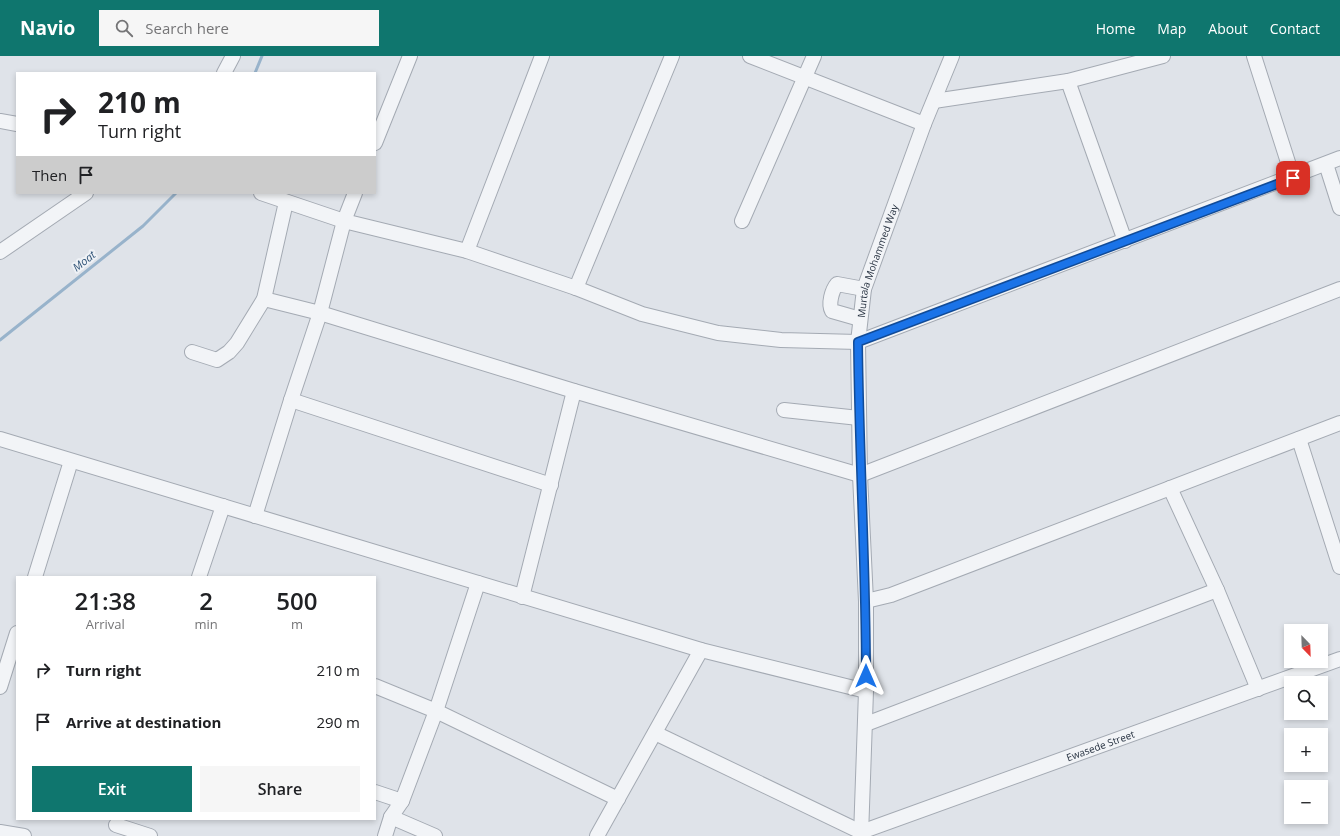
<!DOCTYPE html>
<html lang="en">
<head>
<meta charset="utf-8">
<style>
  body { margin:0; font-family:"Open Sans",sans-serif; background:#f6f6f6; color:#202124; height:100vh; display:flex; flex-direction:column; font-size:15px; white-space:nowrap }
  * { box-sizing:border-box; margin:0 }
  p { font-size:13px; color:#757577 }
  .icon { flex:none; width:22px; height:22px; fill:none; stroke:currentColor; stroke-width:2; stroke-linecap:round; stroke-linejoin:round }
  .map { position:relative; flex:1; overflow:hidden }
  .sheet { position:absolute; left:16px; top:520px; width:360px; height:244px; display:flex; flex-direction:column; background:#fff; border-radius:0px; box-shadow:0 2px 6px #0003 }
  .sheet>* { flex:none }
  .guide { position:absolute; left:16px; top:16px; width:360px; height:122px; border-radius:0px; box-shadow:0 2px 6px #0003; background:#fff; color:#202124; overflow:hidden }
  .needle { width:26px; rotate:157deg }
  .controls { position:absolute; left:1284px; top:568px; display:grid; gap:8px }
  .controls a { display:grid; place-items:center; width:44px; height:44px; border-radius:0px; background:#fff; box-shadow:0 2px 6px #0003; font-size:20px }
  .pin { position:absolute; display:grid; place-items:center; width:34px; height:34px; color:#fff; margin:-17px; border-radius:8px; box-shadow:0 2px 6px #0006 }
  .me { position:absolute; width:44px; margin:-22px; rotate:0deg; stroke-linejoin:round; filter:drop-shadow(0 0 3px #0008) }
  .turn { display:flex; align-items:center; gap:14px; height:84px; padding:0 16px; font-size:18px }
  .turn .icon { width:52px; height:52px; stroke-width:2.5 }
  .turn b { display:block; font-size:28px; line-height:34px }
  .then { display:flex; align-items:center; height:38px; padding:0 16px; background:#0003; gap:8px; font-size:15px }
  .eta { display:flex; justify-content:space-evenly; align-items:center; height:68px; text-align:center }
  .eta b { font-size:24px; font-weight:600; line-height:28px }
  .action { display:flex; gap:8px; margin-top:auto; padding:8px 16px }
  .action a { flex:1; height:46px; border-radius:0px; background:#0f766e; color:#fff; font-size:16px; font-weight:600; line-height:46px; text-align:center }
  .action a+a { background:#f6f6f6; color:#202124 }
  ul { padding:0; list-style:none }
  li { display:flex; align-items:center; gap:12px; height:52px; padding:0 16px }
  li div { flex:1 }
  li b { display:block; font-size:15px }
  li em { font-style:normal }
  header { display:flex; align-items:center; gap:24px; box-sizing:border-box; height:56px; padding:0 20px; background:#0f766e; color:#fff }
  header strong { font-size:19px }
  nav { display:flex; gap:22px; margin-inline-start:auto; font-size:14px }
  .search { width:280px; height:36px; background:#f6f6f6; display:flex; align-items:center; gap:10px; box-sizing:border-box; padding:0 14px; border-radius:0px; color:#757577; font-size:15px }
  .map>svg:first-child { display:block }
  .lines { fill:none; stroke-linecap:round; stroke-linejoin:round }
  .stream { stroke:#98b3cb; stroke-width:3 }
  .minor-casing { stroke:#a4aab3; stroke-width:16 }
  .minor { stroke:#f2f4f7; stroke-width:14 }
  .route-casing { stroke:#114b97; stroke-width:10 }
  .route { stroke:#1a73e8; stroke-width:7 }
  .labels { text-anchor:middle; stroke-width:4; stroke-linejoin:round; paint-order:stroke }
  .street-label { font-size:10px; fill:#273241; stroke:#eff2f6 }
  .water-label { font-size:11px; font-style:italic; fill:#2f5377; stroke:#eff2f6 }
</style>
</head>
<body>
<header>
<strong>Navio</strong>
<div class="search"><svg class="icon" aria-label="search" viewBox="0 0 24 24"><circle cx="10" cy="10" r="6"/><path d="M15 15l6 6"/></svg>Search here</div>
<nav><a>Home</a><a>Map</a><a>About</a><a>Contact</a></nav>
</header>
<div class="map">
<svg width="1340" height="780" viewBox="0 0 1340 780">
  <rect width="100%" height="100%" fill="#dfe3e9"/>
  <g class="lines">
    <g class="stream">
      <polyline points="255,17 262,0"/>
      <polyline points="0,284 143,170 176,137"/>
    </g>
    <defs>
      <g id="minor">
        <polyline points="750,0 924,68"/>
        <polyline points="1254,0 1293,122"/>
        <polyline points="224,17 233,0"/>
        <polyline points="1068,25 1125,185"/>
        <polyline points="934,45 1068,25 1163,0"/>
        <polyline points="0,65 17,68"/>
        <polyline points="375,87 410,0"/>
        <polyline points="1326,108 1340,152"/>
        <polyline points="261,137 344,165 467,195 576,232 642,258 718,277 781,284 858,286 1340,102"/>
        <polyline points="742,165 814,0"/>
        <polyline points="467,195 542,0"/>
        <polyline points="0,196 86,137"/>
        <polyline points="576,232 672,0"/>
        <polyline points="264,243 320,257 574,335 860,419 1340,233"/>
        <path d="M 860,263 L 832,255 C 828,248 832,234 837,228 L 864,233"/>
        <polyline points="192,296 217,304 229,296 237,287 264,243 286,146"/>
        <polyline points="291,344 551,429"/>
        <polyline points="784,354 859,362"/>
        <polyline points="0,383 701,594 866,635"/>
        <polyline points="1299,383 1340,511"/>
        <polyline points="1170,432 1217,534 1258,633"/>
        <polyline points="255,460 291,344 320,257 344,165 355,137"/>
        <polyline points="35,521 71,405"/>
        <polyline points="199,521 223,450"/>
        <polyline points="522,541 574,335"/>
        <polyline points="866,545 891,539 1340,367"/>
        <polyline points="375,630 436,655 618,743"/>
        <polyline points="0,631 17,577"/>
        <polyline points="866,668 1217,534"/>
        <path id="s1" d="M 655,677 L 861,776 L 1340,603"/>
        <polyline points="375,736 402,745"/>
        <polyline points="391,761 435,780"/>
        <polyline points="116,769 150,780"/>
        <polyline points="0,776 24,780"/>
        <polyline points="385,780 391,761 402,745 436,655 478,527"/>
        <polyline points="597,780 701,594"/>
        <path id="s2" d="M 861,780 L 866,635 L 866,545 L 860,419 L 858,286 L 864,233 L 924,68 L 952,0"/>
      </g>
    </defs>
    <use href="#minor" class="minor-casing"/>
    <use href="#minor" class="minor"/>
  </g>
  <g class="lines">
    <defs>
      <path id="route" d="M 866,620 C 866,509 859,397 858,286 L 1293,122"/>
    </defs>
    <use href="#route" class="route-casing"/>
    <use href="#route" class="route"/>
  </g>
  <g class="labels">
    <g class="street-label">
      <text dy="4" stroke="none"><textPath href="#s2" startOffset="578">Murtala Mohammed Way</textPath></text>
      <text dy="4" stroke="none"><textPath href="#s1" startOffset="483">Ewasede Street</textPath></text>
    </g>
    <g class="water-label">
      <text transform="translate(84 205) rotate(-38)" y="4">Moat</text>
    </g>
  </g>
</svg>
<div class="controls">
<a><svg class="needle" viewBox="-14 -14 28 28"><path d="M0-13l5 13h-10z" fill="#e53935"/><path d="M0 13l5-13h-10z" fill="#757577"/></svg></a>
<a><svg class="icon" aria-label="search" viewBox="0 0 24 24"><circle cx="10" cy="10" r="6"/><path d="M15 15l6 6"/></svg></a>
<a>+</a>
<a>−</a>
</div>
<div class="pin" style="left:1293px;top:122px;background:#d93025"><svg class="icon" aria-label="arrive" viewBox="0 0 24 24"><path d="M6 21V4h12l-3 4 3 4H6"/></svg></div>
<svg class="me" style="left:866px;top:620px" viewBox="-20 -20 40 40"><path d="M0-17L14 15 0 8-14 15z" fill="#1a73e8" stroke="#fff" stroke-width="4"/></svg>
<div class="guide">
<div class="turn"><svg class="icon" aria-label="right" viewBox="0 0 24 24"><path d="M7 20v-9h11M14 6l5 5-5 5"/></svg><div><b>210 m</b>Turn right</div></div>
<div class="then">Then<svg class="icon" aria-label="arrive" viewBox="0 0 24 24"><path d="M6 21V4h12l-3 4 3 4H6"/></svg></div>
</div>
<section class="sheet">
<div class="eta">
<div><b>21:38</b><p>Arrival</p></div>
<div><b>2</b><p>min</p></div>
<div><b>500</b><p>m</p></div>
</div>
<ul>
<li><svg class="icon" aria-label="right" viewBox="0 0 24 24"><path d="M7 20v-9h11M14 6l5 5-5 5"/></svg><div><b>Turn right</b></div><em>210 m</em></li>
<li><svg class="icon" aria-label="arrive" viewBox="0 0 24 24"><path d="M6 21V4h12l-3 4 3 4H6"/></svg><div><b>Arrive at destination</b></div><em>290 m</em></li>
</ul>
<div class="action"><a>Exit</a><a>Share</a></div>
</section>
</div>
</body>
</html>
